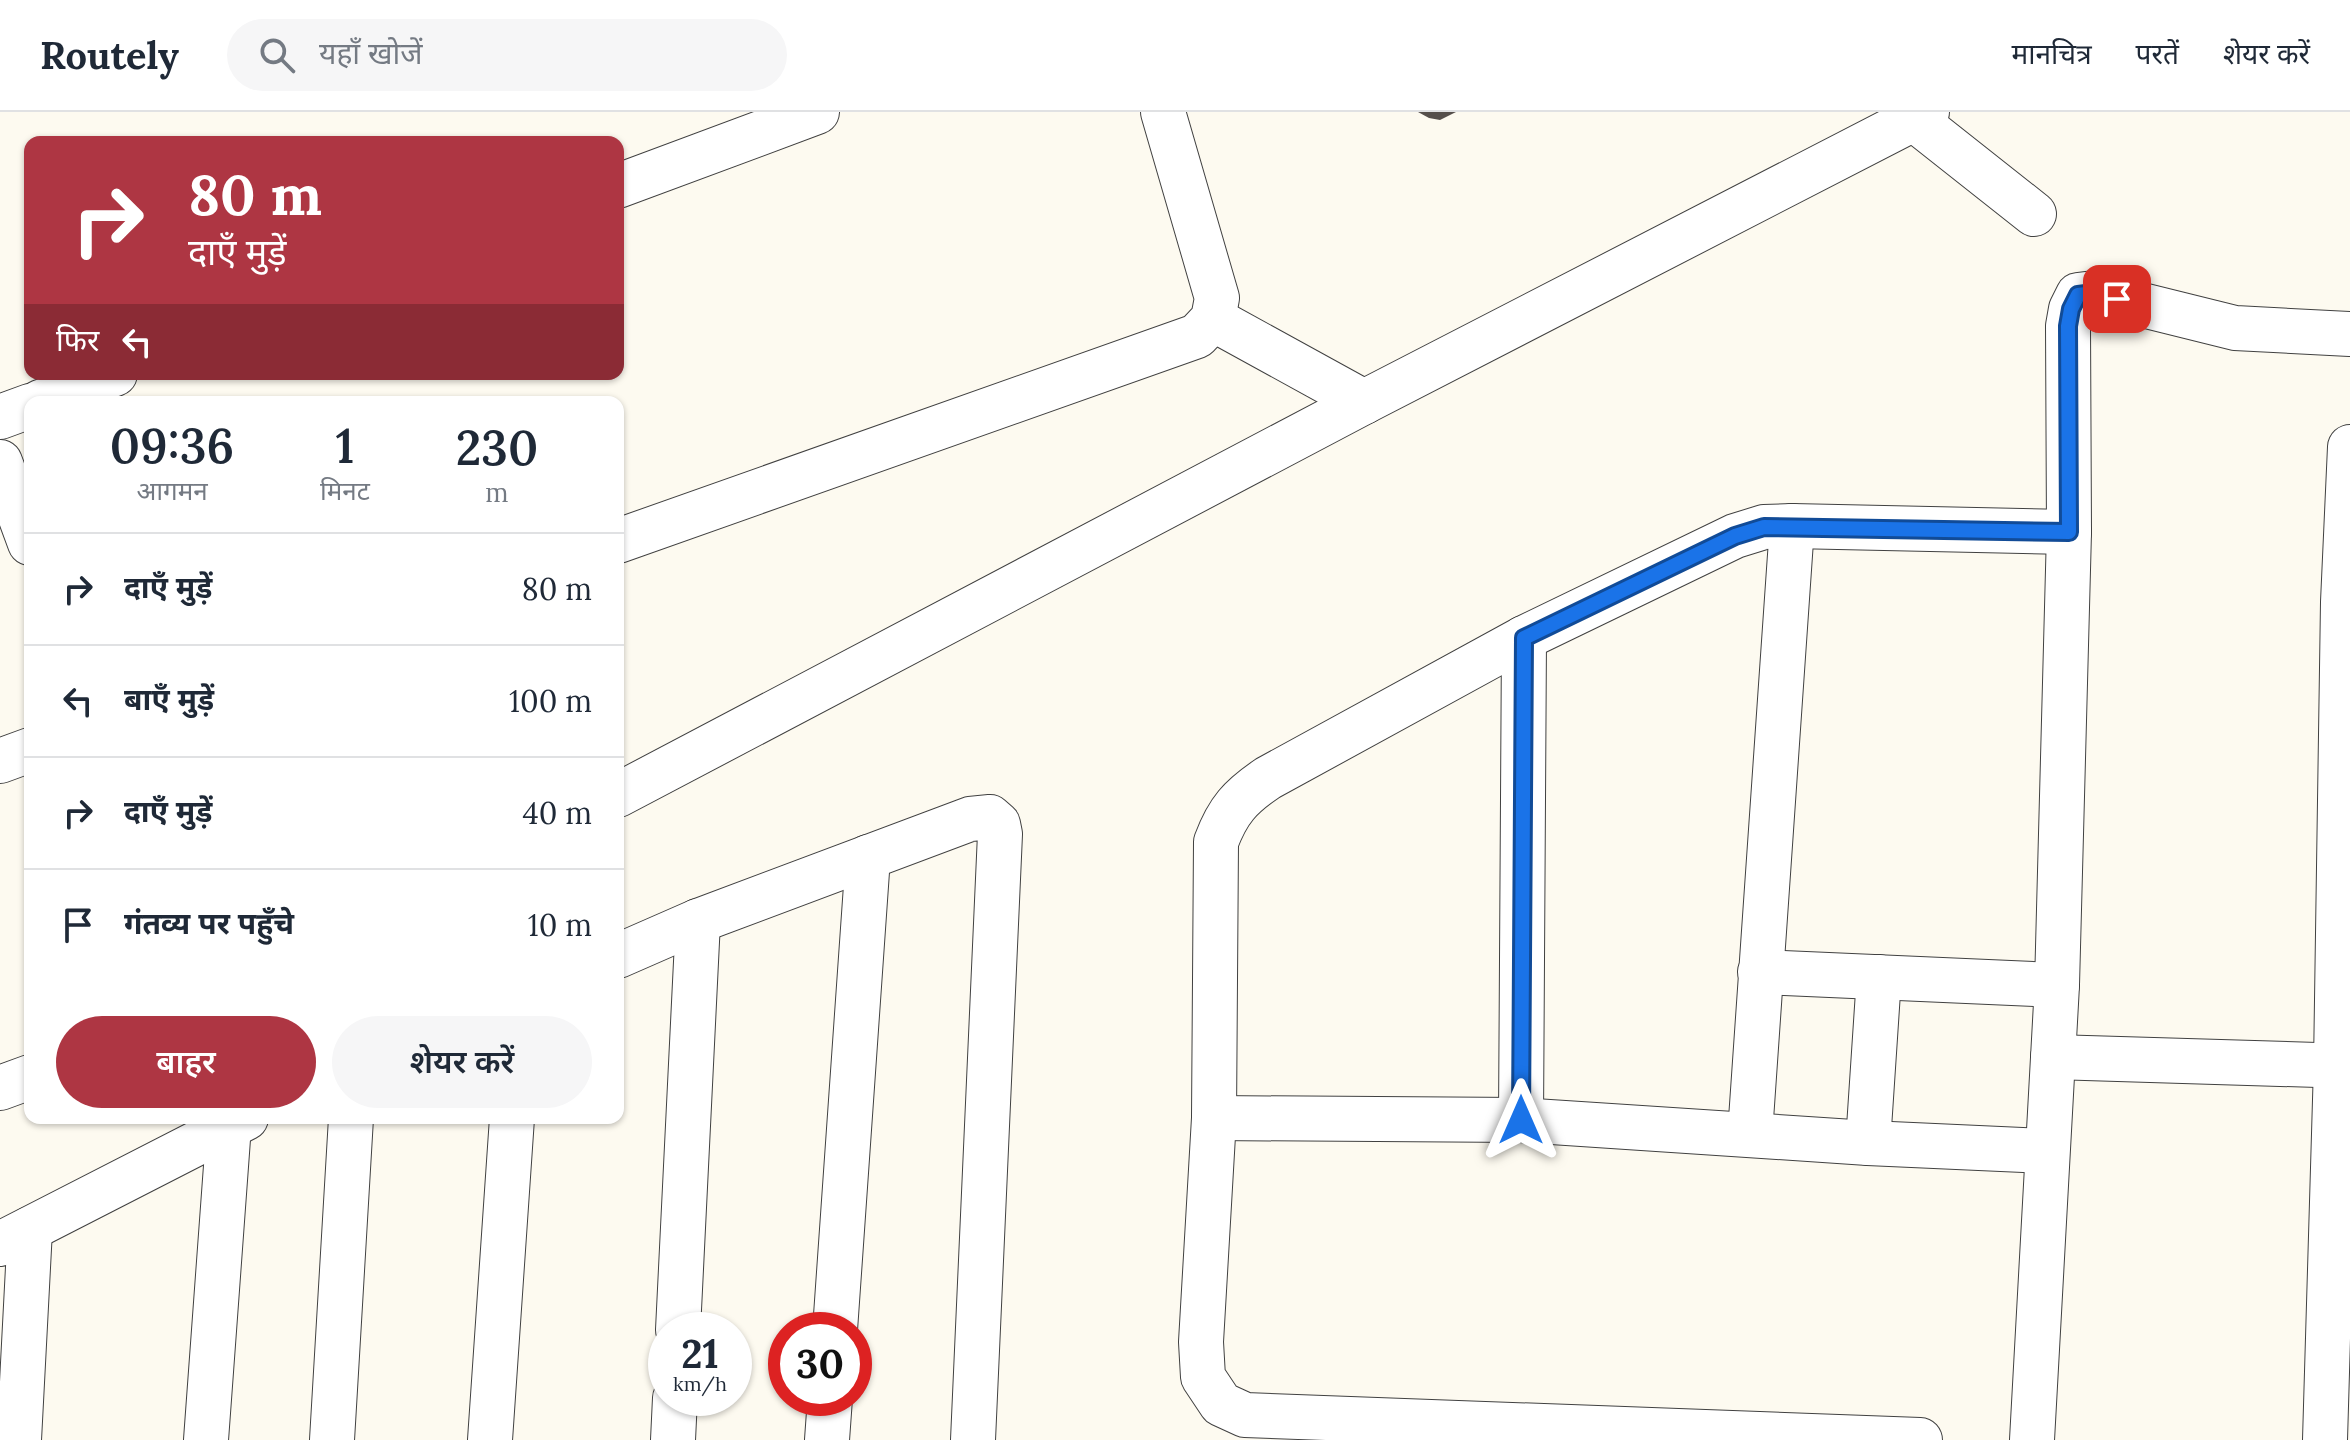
<!DOCTYPE html>
<html lang="hi">
<head>
<meta charset="utf-8">
<style>
  body { margin:0; font-family:Lora,"Noto Sans Devanagari",serif; background:#f6f6f7; color:#1f2937; height:100vh; display:flex; flex-direction:column; font-size:30px; white-space:nowrap }
  * { box-sizing:border-box; margin:0 }
  p { font-size:26px; color:#747a83 }
  .icon { flex:none; width:44px; height:44px; fill:none; stroke:currentColor; stroke-width:2; stroke-linecap:round; stroke-linejoin:round }
  .map { position:relative; flex:1; overflow:hidden }
  .panel { position:absolute; left:24px; top:284px; width:600px; height:728px; display:flex; flex-direction:column; background:#fff; border-radius:16px; box-shadow:0 2px 6px #0004 }
  .panel>* { flex:none }
  .banner { position:absolute; left:24px; top:24px; width:600px; height:244px; border-radius:16px; box-shadow:0 2px 6px #0004; background:#ae3643; color:#fff; overflow:hidden }
  .speed { position:absolute; left:648px; top:1200px; display:flex; gap:16px; font-size:40px; font-weight:700; text-align:center }
  .speed>* { display:grid; place-content:center; width:104px; height:104px; border-radius:50%; background:#fff; box-shadow:0 2px 6px #0004; line-height:1 }
  .speed small { font-size:20px; font-weight:400 }
  .speed .limit { border:12px solid #d22; background:#fff; color:#111 }
  .pin { position:absolute; display:grid; place-items:center; width:68px; height:68px; color:#fff; margin:-34px; border-radius:16px; box-shadow:0 4px 12px #0006 }
  .me { position:absolute; width:88px; margin:-44px; rotate:0deg; stroke-linejoin:round; filter:drop-shadow(0 0 6px #0008) }
  .turn { display:flex; align-items:center; gap:28px; height:168px; padding:0 32px; font-size:36px }
  .turn .icon { width:104px; height:104px; stroke-width:2.5 }
  .turn b { display:block; font-size:56px; line-height:68px }
  .then { display:flex; align-items:center; height:76px; padding:0 32px; background:#0003; gap:16px; font-size:30px }
  .eta { display:flex; justify-content:space-evenly; align-items:center; height:136px; text-align:center }
  .eta b { font-size:48px; font-weight:600; line-height:56px }
  .cta { display:flex; gap:16px; margin-top:auto; padding:16px 32px }
  .cta a { flex:1; height:92px; border-radius:48px; background:#ae3643; color:#fff; font-size:32px; font-weight:600; line-height:92px; text-align:center }
  .cta a+a { background:#f6f6f7; color:#1f2937 }
  ul { padding:0; list-style:none }
  li { display:flex; align-items:center; gap:24px; height:112px; padding:0 32px; border-top:2px solid #e0e1e3 }
  li div { flex:1 }
  li b { display:block; font-size:30px }
  li em { font-style:normal }
  header { display:flex; align-items:center; gap:48px; box-sizing:border-box; height:112px; padding:0 40px; background:#fff; border-bottom:2px solid #e0e1e3 }
  header strong { font-size:38px }
  nav { display:flex; gap:44px; margin-inline-start:auto; font-size:28px }
  .search { width:560px; height:72px; background:#f6f6f7; display:flex; align-items:center; gap:20px; box-sizing:border-box; padding:0 28px; border-radius:44px; color:#747a83; font-size:30px }
  .map>svg:first-child { display:block }
  .building { fill:#554f4b }
  .lines { fill:none; stroke-linecap:round; stroke-linejoin:round }
  .minor-casing { stroke:#414141; stroke-width:46 }
  .minor { stroke:#fff; stroke-width:44 }
  .route-casing { stroke:#114b97; stroke-width:20 }
  .route { stroke:#1a73e8; stroke-width:14 }
</style>
</head>
<body>
<header>
<strong>Routely</strong>
<div class="search"><svg class="icon" aria-label="search" viewBox="0 0 24 24"><circle cx="10" cy="10" r="6"/><path d="M15 15l6 6"/></svg>यहाँ खोजें</div>
<nav><a>मानचित्र</a><a>परतें</a><a>शेयर करें</a></nav>
</header>
<div class="map">
<svg width="2350" height="1328" viewBox="0 0 2350 1328">
  <rect width="100%" height="100%" fill="#fdfaf0"/>
  <polygon class="building" points="1418,0 1456,0 1440,8 1429,6"/>
  <g class="lines">
    <defs>
      <g id="minor">
        <polyline points="1905,0 2034,102"/>
        <polyline points="618,74 817,0"/>
        <polyline points="1213,207 1364,290"/>
        <polyline points="40,290 115,262"/>
        <polyline points="0,305 30,294"/>
        <polyline points="0,350 30,431"/>
        <polyline points="618,429 1197,224 1213,207 1217,186 1163,0"/>
        <polyline points="0,649 30,638"/>
        <polyline points="618,683 1364,290 1927,0"/>
        <polyline points="618,844 698,809 970,707 990,705 998,712 1000,722 973,1328"/>
        <polyline points="1760,860 2057,873"/>
        <polyline points="2053,945 2350,954"/>
        <polyline points="0,976 30,965"/>
        <polyline points="1214,1006 1521,1008 1868,1031 2046,1039"/>
        <polyline points="1521,1008 1524,526"/>
        <polyline points="1750,1022 1792,414"/>
        <polyline points="1868,1031 1879,865"/>
        <polyline points="0,1132 246,1006"/>
        <polyline points="678,1218 698,809"/>
        <polyline points="835,1218 868,745"/>
        <polyline points="19,1328 30,1117"/>
        <polyline points="206,1328 229,1013"/>
        <polyline points="332,1328 351,1006"/>
        <polyline points="490,1328 512,1006"/>
        <polyline points="673,1328 675,1286"/>
        <polyline points="827,1328 830,1286"/>
        <path d="M 1920,1328 L 1245,1303 L 1221,1292 L 1203,1265 L 1201,1230 L 1214,1006 L 1216,730 C 1228,698 1240,685 1268,666 L 1524,526 L 1735,424 L 1764,415 L 1792,414 L 2069,420"/>
        <polyline points="2032,1328 2057,873 2069,420 2068,214 2071,197 2078,183 2094,181 2235,216 2350,222"/>
        <polyline points="2325,1328 2336,954 2343,490 2350,335"/>
      </g>
    </defs>
    <use href="#minor" class="minor-casing"/>
    <use href="#minor" class="minor"/>
  </g>
  <g class="lines">
    <defs>
      <polyline id="route" points="1521,1008 1524,526 1735,424 1764,415 2069,420 2068,214 2071,197 2078,183 2094,181 2117,187"/>
    </defs>
    <use href="#route" class="route-casing"/>
    <use href="#route" class="route"/>
  </g>
</svg>
<div class="speed"><div>21<small>km/h</small></div><div class="limit">30</div></div>
<div class="pin" style="left:2117px;top:187px;background:#d93025"><svg class="icon" aria-label="arrive" viewBox="0 0 24 24"><path d="M6 21V4h12l-3 4 3 4H6"/></svg></div>
<svg class="me" style="left:1521px;top:1008px" viewBox="-20 -20 40 40"><path d="M0-17L14 15 0 8-14 15z" fill="#1a73e8" stroke="#fff" stroke-width="4"/></svg>
<div class="banner">
<div class="turn"><svg class="icon" aria-label="right" viewBox="0 0 24 24"><path d="M7 20v-9h11M14 6l5 5-5 5"/></svg><div><b>80 m</b>दाएँ मुड़ें</div></div>
<div class="then">फिर<svg class="icon" aria-label="left" viewBox="0 0 24 24"><path d="M17 20v-9H6M10 6l-5 5 5 5"/></svg></div>
</div>
<section class="panel">
<div class="eta">
<div><b>09:36</b><p>आगमन</p></div>
<div><b>1</b><p>मिनट</p></div>
<div><b>230</b><p>m</p></div>
</div>
<ul>
<li><svg class="icon" aria-label="right" viewBox="0 0 24 24"><path d="M7 20v-9h11M14 6l5 5-5 5"/></svg><div><b>दाएँ मुड़ें</b></div><em>80 m</em></li>
<li><svg class="icon" aria-label="left" viewBox="0 0 24 24"><path d="M17 20v-9H6M10 6l-5 5 5 5"/></svg><div><b>बाएँ मुड़ें</b></div><em>100 m</em></li>
<li><svg class="icon" aria-label="right" viewBox="0 0 24 24"><path d="M7 20v-9h11M14 6l5 5-5 5"/></svg><div><b>दाएँ मुड़ें</b></div><em>40 m</em></li>
<li><svg class="icon" aria-label="arrive" viewBox="0 0 24 24"><path d="M6 21V4h12l-3 4 3 4H6"/></svg><div><b>गंतव्य पर पहुँचे</b></div><em>10 m</em></li>
</ul>
<div class="cta"><a>बाहर</a><a>शेयर करें</a></div>
</section>
</div>
</body>
</html>
